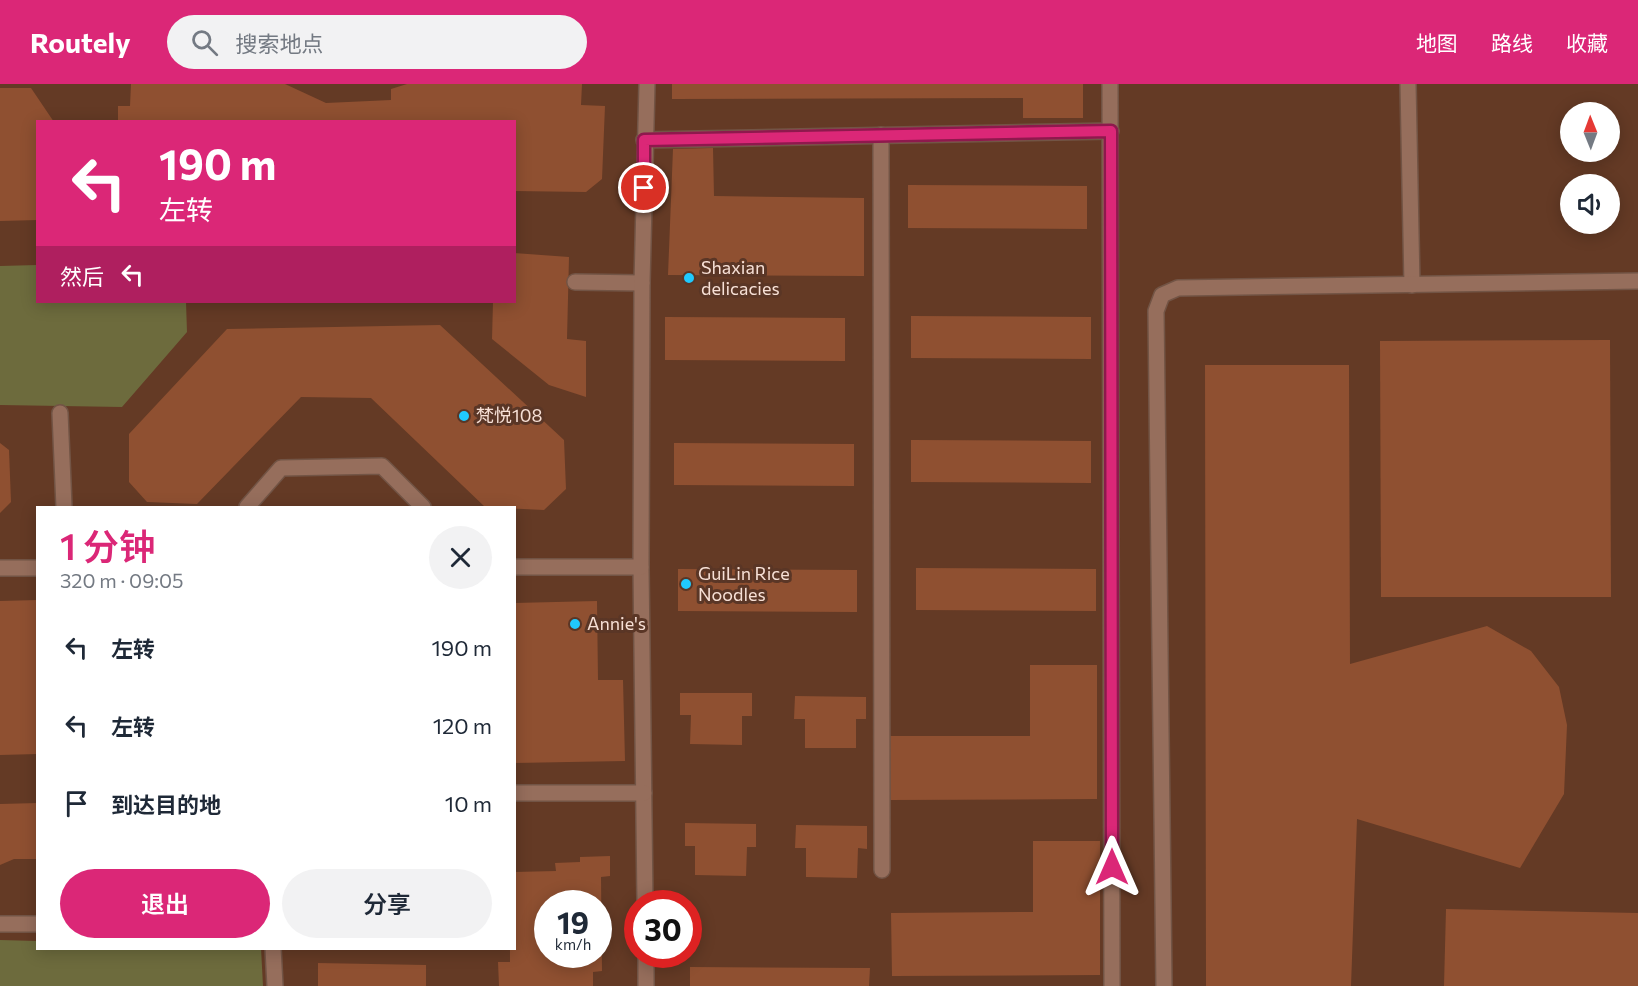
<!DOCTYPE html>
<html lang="zh">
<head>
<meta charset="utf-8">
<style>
  body { margin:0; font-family:Commissioner,"Noto Sans SC",sans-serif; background:#f2f2f3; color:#1f2937; height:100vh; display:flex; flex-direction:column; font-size:22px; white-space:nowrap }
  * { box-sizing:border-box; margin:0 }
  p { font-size:20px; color:#747a83 }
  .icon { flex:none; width:33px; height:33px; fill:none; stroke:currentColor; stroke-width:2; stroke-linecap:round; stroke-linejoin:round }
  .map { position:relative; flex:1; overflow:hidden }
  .panel { position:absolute; left:36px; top:422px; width:480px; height:444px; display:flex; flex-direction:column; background:#fff; border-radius:0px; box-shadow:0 3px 15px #0003 }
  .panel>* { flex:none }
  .hud { position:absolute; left:36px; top:36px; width:480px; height:183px; border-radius:0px; box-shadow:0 3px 15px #0003; background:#db2777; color:#fff; overflow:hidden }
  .needle { width:39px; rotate:359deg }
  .tools { position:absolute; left:1560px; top:18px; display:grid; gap:12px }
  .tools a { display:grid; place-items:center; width:60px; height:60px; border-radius:50%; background:#fff; box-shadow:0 3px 15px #0003; font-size:30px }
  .speed { position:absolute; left:534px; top:806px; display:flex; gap:12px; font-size:30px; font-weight:700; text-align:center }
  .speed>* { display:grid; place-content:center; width:78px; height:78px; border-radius:50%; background:#fff; box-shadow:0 3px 15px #0003; line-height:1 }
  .speed small { font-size:15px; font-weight:400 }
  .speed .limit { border:9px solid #d22; background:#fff; color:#111 }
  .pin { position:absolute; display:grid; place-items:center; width:51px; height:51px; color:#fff; margin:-26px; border:3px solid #fff; border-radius:50%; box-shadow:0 2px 6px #0007 }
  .me { position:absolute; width:66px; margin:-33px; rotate:0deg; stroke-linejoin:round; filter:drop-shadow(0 0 4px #0008) }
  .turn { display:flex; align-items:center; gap:21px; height:126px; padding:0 24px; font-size:27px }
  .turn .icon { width:78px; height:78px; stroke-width:2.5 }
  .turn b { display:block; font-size:42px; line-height:51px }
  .then { display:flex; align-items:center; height:57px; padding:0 24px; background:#0003; gap:12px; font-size:22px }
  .round { display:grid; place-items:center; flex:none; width:63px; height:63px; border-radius:32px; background:#f2f2f3 }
  .overview { display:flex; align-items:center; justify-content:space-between; height:102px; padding:0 24px }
  h1 { font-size:36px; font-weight:600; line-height:45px; color:#db2777 }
  .cta { display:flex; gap:12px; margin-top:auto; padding:12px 24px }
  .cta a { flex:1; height:69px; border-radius:36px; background:#db2777; color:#fff; font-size:24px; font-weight:600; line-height:69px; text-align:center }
  .cta a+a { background:#f2f2f3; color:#1f2937 }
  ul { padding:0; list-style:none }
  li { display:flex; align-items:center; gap:18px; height:78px; padding:0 24px }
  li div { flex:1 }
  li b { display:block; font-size:22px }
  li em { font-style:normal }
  header { display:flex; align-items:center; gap:36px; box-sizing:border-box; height:84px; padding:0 30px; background:#db2777; color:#fff }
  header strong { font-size:28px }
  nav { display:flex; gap:33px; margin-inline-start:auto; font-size:21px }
  .search { width:420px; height:54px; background:#f2f2f3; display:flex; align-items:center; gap:15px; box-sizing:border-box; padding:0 21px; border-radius:33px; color:#747a83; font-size:22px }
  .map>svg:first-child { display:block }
  .built { fill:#643a25; fill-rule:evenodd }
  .green { fill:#6d6b3d }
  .building { fill:#8f5031; fill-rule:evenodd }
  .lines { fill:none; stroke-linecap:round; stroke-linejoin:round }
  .service-casing { stroke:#725445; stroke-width:18 }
  .minor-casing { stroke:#725445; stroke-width:18 }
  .service { stroke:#966e5c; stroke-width:15 }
  .minor { stroke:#966e5c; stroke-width:15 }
  .route-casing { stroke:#8e194d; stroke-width:15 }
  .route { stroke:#db2777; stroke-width:10 }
  .poi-dot { fill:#20c9fd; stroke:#5a3626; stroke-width:2 }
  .labels { text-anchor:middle; stroke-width:6; stroke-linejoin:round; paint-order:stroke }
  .poi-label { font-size:18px; fill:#f7e0d6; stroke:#5a3626; text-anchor:start }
</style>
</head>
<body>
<header>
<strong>Routely</strong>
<div class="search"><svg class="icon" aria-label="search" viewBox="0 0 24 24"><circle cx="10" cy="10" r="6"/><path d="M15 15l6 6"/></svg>搜索地点</div>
<nav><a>地图</a><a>路线</a><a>收藏</a></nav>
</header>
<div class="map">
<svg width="1638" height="902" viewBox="0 0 1638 902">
  <rect width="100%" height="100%" fill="#5a3626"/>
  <path class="built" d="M 0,0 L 1638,0 L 1638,902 L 0,902 ZM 1570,28 L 1610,28 L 1610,68 L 1570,68 ZM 38,38 L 514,38 L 514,218 L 38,218 ZM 1570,100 L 1610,100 L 1610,140 L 1570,140 ZM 38,423 L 514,423 L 514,864 L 38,864 ZM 548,819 L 598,819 L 598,870 L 548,870 ZM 638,819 L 688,819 L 688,870 L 638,870 Z"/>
  <g class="green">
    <polygon points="37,181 38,218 186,218 187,248 122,323 0,321 0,182"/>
    <polygon points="0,856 37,857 38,864 261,864 263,902 0,902"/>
  </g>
  <g class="building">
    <polygon points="131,0 285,0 326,19 391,16 391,5 407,0 582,0 581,21 605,22 602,95 586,108 514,107 514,38 118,38 118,22 130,22"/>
    <polygon points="672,0 1083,0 1083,34 1023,34 1023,14 672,15"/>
    <polygon points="0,4 31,4 54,38 38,38 38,136 0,137"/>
    <polygon points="713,64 714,112 864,114 864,192 668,191 673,65"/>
    <polygon points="908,101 1087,102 1087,145 908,144"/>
    <polygon points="514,169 569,173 567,255 586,257 586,313 549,301 492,255 493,218 514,218"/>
    <polygon points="911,232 1091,233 1091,275 911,274"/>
    <polygon points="665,233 845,234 845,277 665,276"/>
    <polygon points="440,241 564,356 566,405 544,426 485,423 371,314 301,313 197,420 147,418 129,398 129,350 227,245"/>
    <polygon points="1610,256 1611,513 1381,513 1380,257"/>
    <polygon points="1205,281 1349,281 1350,580 1487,542 1531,567 1559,603 1567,641 1564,710 1520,784 1357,735 1351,902 1206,902"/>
    <polygon points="911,356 1091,357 1091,399 911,398"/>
    <polygon points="0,359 9,366 11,418 0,429"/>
    <polygon points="674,359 854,360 854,402 674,401"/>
    <polygon points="916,484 1096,485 1096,527 916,526"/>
    <polygon points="678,485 857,486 857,528 678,527"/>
    <polygon points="38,516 38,670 0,671 0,517"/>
    <polygon points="597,517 598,596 623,596 625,677 514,679 514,519"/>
    <polygon points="1030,581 1097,581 1097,715 888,716 888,652 1030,652"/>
    <polygon points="680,609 752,609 752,632 742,632 742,661 690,660 691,631 680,631"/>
    <polygon points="795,612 866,613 866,635 856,635 856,664 805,664 805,635 794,635"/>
    <polygon points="38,719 38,775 14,775 0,781 0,720"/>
    <polygon points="685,739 756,740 756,763 747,763 746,792 695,791 695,762 685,762"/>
    <polygon points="796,741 867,742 867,765 858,764 857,794 806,793 806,764 795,764"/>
    <polygon points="1033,757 1100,757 1100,891 892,892 891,829 1033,828"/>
    <path d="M 610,772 L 610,792 L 601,793 L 602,887 L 593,888 L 593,902 L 499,902 L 498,878 L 510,878 L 510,864 L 514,864 L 514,788 L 556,787 L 555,779 L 580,778 L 580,773 ZM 548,819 L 598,819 L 598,870 L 548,870 Z"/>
    <polygon points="1446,825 1638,829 1638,902 1444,902"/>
    <polygon points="318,879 426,881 426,902 318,902"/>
    <polygon points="690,883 870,884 869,902 690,902"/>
  </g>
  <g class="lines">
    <defs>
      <g id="service">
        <polyline points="1408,0 1412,201"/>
        <polyline points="575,198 642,199"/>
        <polyline points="60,329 64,423"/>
        <polyline points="247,423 281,384 382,382 423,423"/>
        <polyline points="641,483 645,819"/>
        <polyline points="514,709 644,709"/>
        <polyline points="0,840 38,840"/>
        <polyline points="273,864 275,902"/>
        <polyline points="646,870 646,902"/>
        <polyline points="1164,902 1156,227 1162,211 1178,204 1638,197"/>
      </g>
      <g id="minor">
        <polyline points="1110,0 1112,902"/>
        <polyline points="881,51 882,786"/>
        <polyline points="644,56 1111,47"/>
        <polyline points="514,483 641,483 642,199 647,0"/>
        <polyline points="0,484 38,484"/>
      </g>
    </defs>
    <use href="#service" class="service-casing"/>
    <use href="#minor" class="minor-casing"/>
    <use href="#service" class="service"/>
    <use href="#minor" class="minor"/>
  </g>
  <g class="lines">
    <defs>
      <polyline id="route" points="644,104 644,56 1111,47 1112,783"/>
    </defs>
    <use href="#route" class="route-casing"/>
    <use href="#route" class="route"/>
  </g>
  <g class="poi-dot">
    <circle cx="689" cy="194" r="6"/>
    <circle cx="464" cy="332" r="6"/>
    <circle cx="686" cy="500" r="6"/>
    <circle cx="575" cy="540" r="6"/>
  </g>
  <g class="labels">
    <g class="poi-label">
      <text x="701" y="190">Shaxian<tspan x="701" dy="21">delicacies</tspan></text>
      <text x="476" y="338">梵悦108</text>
      <text x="698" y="496">GuiLin Rice<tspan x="698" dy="21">Noodles</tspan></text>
      <text x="587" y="546">Annie's</text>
    </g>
  </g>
</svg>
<div class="tools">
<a><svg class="needle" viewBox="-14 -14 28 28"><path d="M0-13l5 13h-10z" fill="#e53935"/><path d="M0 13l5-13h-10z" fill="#747a83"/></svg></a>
<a><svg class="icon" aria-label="sound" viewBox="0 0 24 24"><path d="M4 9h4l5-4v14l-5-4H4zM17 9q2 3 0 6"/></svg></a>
</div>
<div class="speed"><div>19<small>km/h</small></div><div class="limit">30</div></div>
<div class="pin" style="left:644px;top:104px;background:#d93025"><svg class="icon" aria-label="arrive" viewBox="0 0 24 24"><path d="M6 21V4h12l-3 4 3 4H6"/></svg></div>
<svg class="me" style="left:1112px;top:783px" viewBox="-20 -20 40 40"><path d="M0-17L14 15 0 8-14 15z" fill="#db2777" stroke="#fff" stroke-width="4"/></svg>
<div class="hud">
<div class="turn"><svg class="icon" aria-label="left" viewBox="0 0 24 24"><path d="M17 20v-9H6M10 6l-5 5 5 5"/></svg><div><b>190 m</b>左转</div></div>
<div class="then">然后<svg class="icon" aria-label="left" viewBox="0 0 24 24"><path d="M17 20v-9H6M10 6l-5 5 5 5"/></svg></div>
</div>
<section class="panel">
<div class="overview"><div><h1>1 分钟</h1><p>320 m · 09:05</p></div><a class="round"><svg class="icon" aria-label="close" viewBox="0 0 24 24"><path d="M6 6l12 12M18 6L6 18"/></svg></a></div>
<ul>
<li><svg class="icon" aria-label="left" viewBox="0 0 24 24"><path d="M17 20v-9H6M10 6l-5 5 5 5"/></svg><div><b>左转</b></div><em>190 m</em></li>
<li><svg class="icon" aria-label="left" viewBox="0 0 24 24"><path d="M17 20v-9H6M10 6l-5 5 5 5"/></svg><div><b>左转</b></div><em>120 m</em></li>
<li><svg class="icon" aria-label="arrive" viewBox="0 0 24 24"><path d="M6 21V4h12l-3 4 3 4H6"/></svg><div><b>到达目的地</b></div><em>10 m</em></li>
</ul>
<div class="cta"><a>退出</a><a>分享</a></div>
</section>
</div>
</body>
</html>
